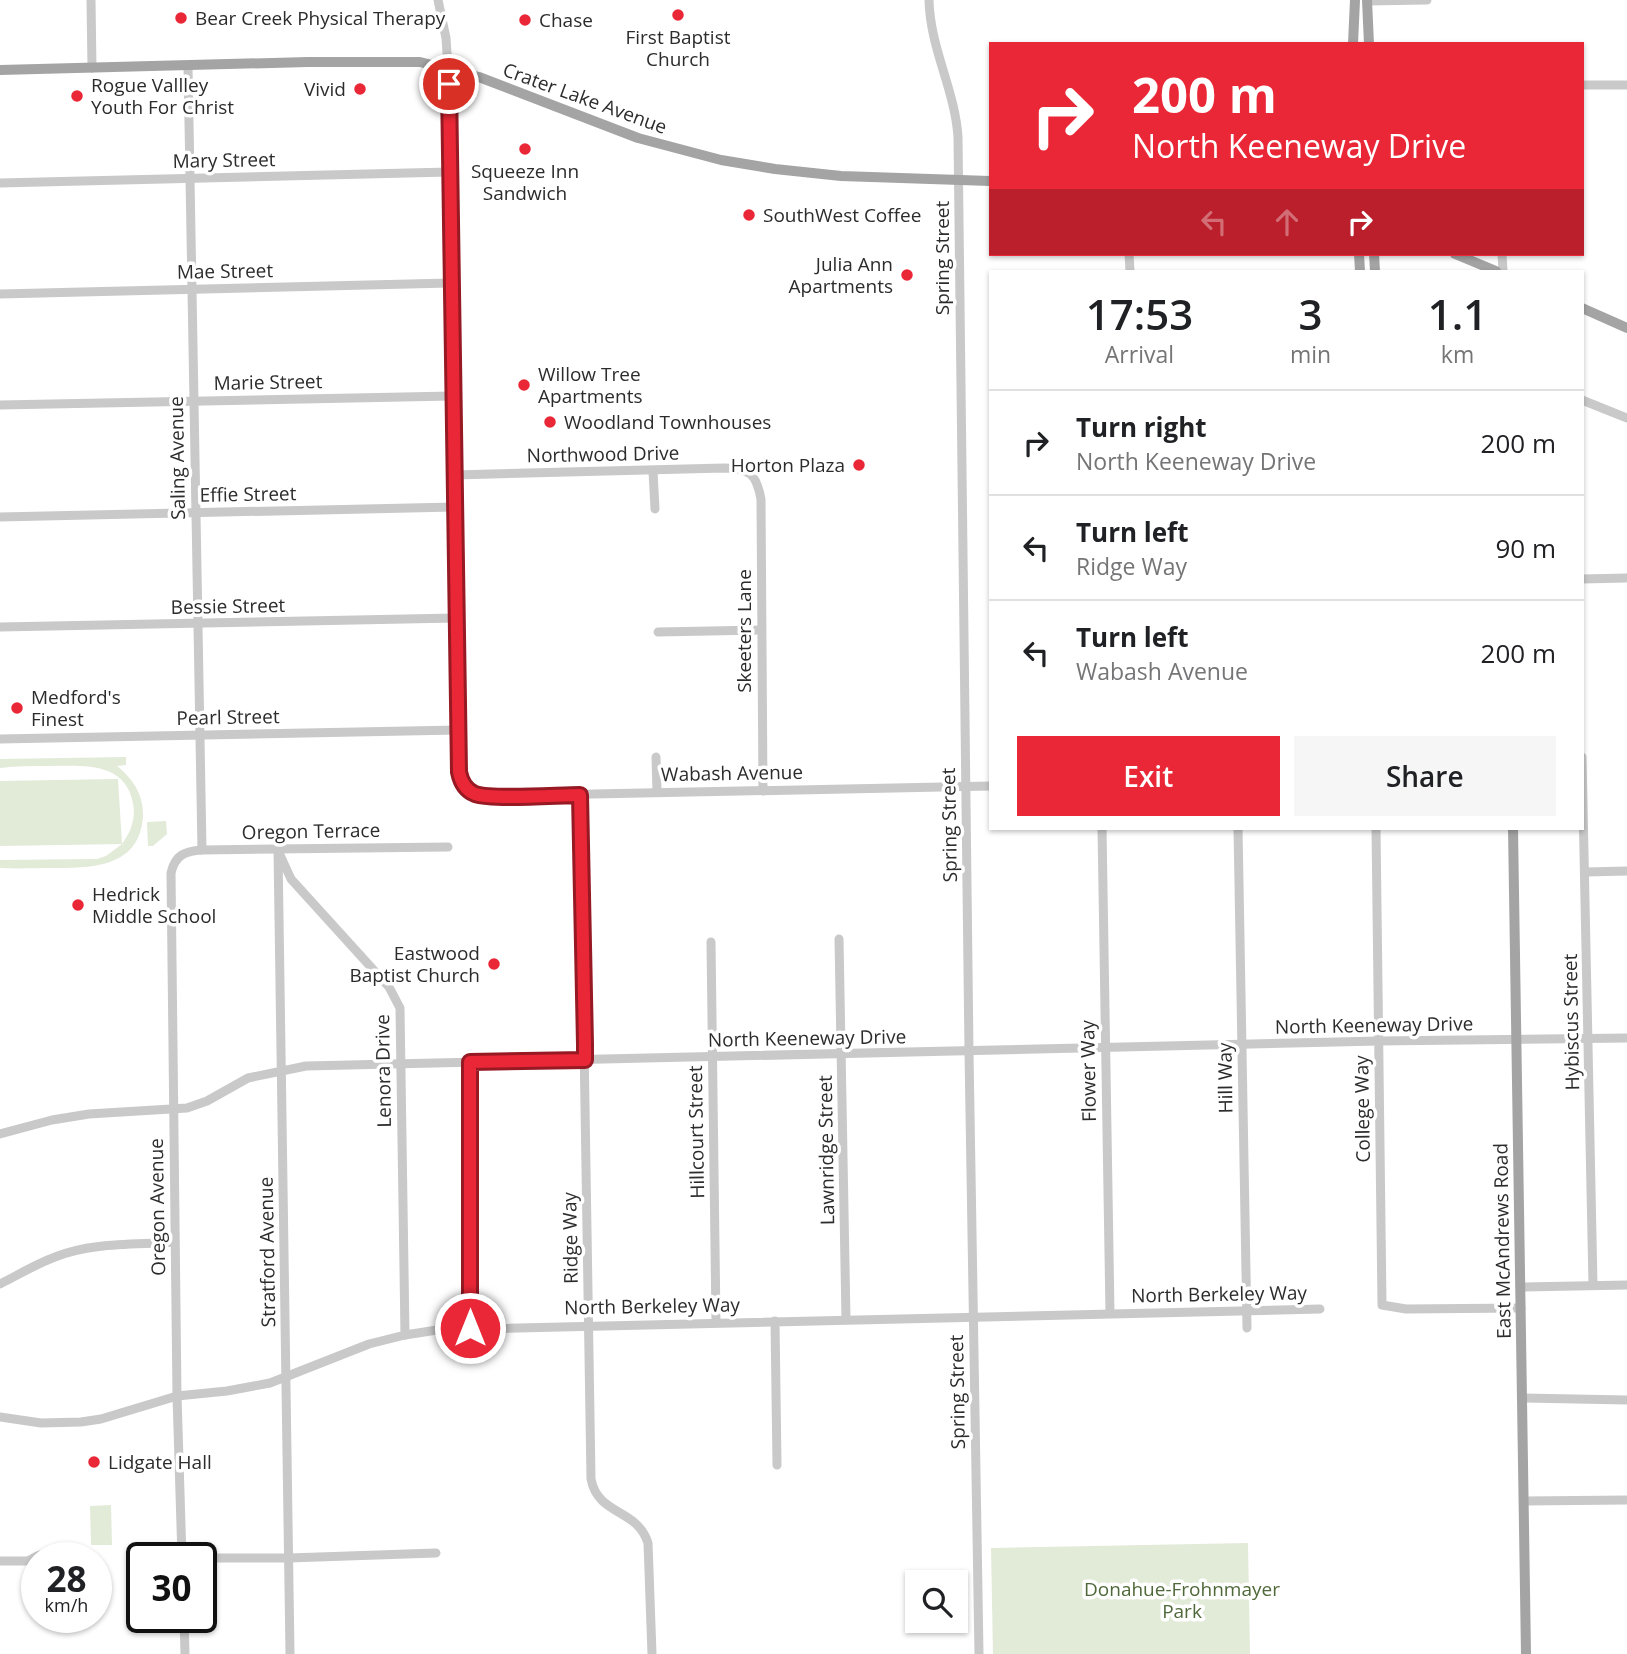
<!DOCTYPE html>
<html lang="en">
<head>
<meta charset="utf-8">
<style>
  body { margin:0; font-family:"Open Sans",sans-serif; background:#f6f6f6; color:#202124; height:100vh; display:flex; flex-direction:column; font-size:26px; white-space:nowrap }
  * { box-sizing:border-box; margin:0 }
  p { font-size:23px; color:#757577 }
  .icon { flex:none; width:38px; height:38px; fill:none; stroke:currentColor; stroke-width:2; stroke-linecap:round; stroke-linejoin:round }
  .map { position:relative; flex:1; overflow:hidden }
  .panel { position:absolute; left:989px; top:270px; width:595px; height:560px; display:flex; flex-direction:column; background:#fff; border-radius:0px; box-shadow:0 2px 5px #0004 }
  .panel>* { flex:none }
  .guide { position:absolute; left:989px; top:42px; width:595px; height:214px; border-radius:0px; box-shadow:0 2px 5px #0004; background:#e92736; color:#fff; overflow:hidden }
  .tools { position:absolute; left:905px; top:1570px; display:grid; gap:14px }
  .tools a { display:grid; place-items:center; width:63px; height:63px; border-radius:0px; background:#fff; box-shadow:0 2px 5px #0004; font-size:35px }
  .speed { position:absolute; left:21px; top:1542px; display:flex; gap:14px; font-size:35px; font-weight:700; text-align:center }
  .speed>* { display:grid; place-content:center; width:91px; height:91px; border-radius:50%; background:#fff; box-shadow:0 2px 5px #0004; line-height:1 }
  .speed small { font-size:18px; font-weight:400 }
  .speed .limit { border:4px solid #111; border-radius:10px; background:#fff; color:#111 }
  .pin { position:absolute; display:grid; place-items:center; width:60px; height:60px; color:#fff; margin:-30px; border:4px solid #fff; border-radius:50%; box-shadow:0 2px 7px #0007 }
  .me { position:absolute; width:77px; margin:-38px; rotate:0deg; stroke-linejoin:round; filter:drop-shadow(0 0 5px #0008) }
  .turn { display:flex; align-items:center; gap:24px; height:147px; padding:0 28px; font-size:32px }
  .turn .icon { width:91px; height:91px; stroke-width:2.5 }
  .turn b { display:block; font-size:49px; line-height:60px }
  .lanes { display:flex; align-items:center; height:66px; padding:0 28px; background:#0003; justify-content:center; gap:35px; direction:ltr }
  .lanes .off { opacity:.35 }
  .eta { display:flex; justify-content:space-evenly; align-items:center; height:119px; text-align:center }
  .eta b { font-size:42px; font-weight:600; line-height:49px }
  .action { display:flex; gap:14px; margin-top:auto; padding:14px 28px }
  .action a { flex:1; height:80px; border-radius:0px; background:#e92736; color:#fff; font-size:28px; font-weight:600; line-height:80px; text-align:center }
  .action a+a { background:#f6f6f6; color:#202124 }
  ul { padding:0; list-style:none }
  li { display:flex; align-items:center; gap:21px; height:105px; padding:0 28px; border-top:2px solid #e0e0e0 }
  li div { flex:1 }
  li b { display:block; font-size:26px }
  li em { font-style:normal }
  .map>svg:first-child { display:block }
  .green { fill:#e2ead8 }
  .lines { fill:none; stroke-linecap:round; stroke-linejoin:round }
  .minor { stroke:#c9c9c9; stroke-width:9 }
  .major { stroke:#a4a4a4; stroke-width:10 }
  .route-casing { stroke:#971923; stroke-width:18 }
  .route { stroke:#e92736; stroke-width:12 }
  .poi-dot { fill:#e92736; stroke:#fff; stroke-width:2.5 }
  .labels { text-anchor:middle; stroke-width:7; stroke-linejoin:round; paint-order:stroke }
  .poi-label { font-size:19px; fill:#2c2c2c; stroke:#fff; text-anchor:start }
  .street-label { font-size:19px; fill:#2c2c2c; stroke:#fff }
  .park-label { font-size:19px; fill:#4f6839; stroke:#fff }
</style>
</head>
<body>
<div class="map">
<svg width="1627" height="1654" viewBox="0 0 1627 1654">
  <rect width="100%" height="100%" fill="#fff"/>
  <g class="green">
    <path d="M 126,757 L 126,765 L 117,766 C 133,779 144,795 143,817 C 139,867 93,868 55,868 C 36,868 18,869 0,868 L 0,860 L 97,859 L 106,856 L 122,844 L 0,846 L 0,781 L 118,779 L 122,844 C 131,832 136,818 133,803 C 125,761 82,766 49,766 C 33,766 16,766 0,768 L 0,759 Z"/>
    <polygon points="166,821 167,834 153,846 148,846 147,822"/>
    <polygon points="111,1505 112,1545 91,1545 90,1506"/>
    <polygon points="1248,1543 1250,1654 993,1654 991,1548"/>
  </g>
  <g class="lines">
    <g class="minor">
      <polyline points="91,0 92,68"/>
      <path d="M 438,0 L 446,38 L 449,84 L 458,764 C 461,794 474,795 501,796 L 990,786"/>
      <path d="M 929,0 C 930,48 955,90 958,137 L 969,1052 L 979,1654"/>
      <polyline points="1367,1 1427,0"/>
      <polyline points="188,66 202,850"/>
      <polyline points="1582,85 1627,85"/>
      <polyline points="0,183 449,172"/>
      <polyline points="1129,254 1130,271"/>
      <polyline points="1502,254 1503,271"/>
      <polyline points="0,294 450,283"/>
      <polyline points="1582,400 1627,418"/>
      <polyline points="0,405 452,396"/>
      <polyline points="653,471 655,509"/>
      <path d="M 454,475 L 724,468 C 750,469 756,473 761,499 L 763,791"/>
      <polyline points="0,517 454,507"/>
      <polyline points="1582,579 1627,578"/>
      <polyline points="0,627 456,618"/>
      <polyline points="658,632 761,630"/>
      <polyline points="0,739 458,730"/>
      <polyline points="656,757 657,792"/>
      <polyline points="1582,757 1593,1285"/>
      <path d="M 580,795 L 591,1479 C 598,1516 637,1508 648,1543 L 652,1654"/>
      <polyline points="1102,828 1110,1313"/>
      <polyline points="1238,828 1247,1328"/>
      <polyline points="1376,828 1382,1305 1406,1309 1521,1308"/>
      <polyline points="278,850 290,1654"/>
      <polyline points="280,855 291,879 389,987 400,1008 405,1335"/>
      <polyline points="1586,872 1627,871"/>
      <polyline points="839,939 846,1319"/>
      <polyline points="711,942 716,1322"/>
      <polyline points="470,1062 470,1328"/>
      <polyline points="0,1134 52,1120 89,1114 187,1108 207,1101 248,1078 306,1066 1379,1041 1627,1038"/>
      <path d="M 0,1284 C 18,1275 36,1264 55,1257 C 92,1242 136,1245 175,1242"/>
      <polyline points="1520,1287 1627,1285"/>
      <polyline points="775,1321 777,1465"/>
      <polyline points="1522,1398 1627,1400"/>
      <polyline points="0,1417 41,1423 81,1422 101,1419 177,1396 227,1391 270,1383 369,1344 405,1335 437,1330 1320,1309"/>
      <polyline points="1524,1501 1627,1500"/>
      <polyline points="180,1558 289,1558 436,1553"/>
      <path d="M 182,1558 L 177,1396 L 171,873 C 175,855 185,851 202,850 L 448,847"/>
      <polyline points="137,1560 142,1560"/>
      <polyline points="0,1561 28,1561 37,1565"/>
      <path d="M 28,1561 C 41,1553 46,1551 61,1558"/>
      <polyline points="184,1617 185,1654"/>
    </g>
    <g class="major">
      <polyline points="1367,0 1369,44"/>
      <polyline points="1353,44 1355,0"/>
      <polyline points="0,70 308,62 420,62 479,77 638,138 721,160 775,169 841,176 990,181"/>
      <polyline points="1359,254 1360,271"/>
      <polyline points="1374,254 1375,271"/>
      <polyline points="1455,254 1496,271"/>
      <polyline points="1582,308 1627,328"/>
      <polyline points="1513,828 1526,1654"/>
    </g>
  </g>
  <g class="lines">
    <defs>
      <path id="route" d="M 449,84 L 459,772 C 461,782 465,790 475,794 C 492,800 559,795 580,795 L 585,1045 L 585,1060 L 470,1062 L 470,1328"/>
    </defs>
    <use href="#route" class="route-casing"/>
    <use href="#route" class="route"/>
  </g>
  <g class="poi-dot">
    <circle cx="678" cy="15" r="7"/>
    <circle cx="181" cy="18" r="7"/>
    <circle cx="525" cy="20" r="7"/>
    <circle cx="360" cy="89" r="7"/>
    <circle cx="77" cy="96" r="7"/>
    <circle cx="525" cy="149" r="7"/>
    <circle cx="749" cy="215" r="7"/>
    <circle cx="907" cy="275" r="7"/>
    <circle cx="524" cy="385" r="7"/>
    <circle cx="550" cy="422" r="7"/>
    <circle cx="859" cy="465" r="7"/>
    <circle cx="17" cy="708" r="7"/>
    <circle cx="78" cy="905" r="7"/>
    <circle cx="494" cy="964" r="7"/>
    <circle cx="94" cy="1462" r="7"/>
  </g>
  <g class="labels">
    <g class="poi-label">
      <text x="195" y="25">Bear Creek Physical Therapy</text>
      <text x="539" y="27">Chase</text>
      <text x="678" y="44" text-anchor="middle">First Baptist<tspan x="678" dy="22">Church</tspan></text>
      <text x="91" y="92">Rogue Vallley<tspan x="91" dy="22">Youth For Christ</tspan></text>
      <text x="346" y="96" text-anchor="end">Vivid</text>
      <text x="525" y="178" text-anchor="middle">Squeeze Inn<tspan x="525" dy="22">Sandwich</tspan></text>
      <text x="763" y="222">SouthWest Coffee</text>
      <text x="893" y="271" text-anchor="end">Julia Ann<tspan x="893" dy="22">Apartments</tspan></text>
      <text x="538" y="381">Willow Tree<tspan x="538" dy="22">Apartments</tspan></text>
      <text x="564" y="429">Woodland Townhouses</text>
      <text x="845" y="472" text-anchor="end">Horton Plaza</text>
      <text x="31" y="704">Medford's<tspan x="31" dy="22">Finest</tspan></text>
      <text x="92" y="901">Hedrick<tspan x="92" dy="22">Middle School</tspan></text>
      <text x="480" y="960" text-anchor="end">Eastwood<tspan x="480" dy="22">Baptist Church</tspan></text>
      <text x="108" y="1469">Lidgate Hall</text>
    </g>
    <g class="street-label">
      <text transform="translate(585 98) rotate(20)" y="7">Crater Lake Avenue</text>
      <text transform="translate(224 160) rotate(-1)" y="7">Mary Street</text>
      <text transform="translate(942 258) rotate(-90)" y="7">Spring Street</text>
      <text transform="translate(225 271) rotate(-1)" y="7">Mae Street</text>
      <text transform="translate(268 382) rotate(-1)" y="7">Marie Street</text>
      <text transform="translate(603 454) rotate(-1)" y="7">Northwood Drive</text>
      <text transform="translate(177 458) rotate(-91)" y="7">Saling Avenue</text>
      <text transform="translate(248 494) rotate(-1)" y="7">Effie Street</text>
      <text transform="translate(228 606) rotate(-1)" y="7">Bessie Street</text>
      <text transform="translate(744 631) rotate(-90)" y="7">Skeeters Lane</text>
      <text transform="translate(228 717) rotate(-1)" y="7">Pearl Street</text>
      <text transform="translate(732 773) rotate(-1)" y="7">Wabash Avenue</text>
      <text transform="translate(949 825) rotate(-91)" y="7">Spring Street</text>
      <text transform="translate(311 831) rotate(-1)" y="7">Oregon Terrace</text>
      <text transform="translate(1571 1022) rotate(-91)" y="7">Hybiscus Street</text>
      <text transform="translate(1374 1025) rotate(-1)" y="7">North Keeneway Drive</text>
      <text transform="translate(807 1038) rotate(-1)" y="7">North Keeneway Drive</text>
      <text transform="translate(383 1071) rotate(-91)" y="7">Lenora Drive</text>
      <text transform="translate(1088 1071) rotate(-91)" y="7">Flower Way</text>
      <text transform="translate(1225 1078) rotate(-91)" y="7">Hill Way</text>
      <text transform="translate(1362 1109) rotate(-91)" y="7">College Way</text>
      <text transform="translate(696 1132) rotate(-91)" y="7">Hillcourt Street</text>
      <text transform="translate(826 1150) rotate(-91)" y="7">Lawnridge Street</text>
      <text transform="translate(157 1207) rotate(-91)" y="7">Oregon Avenue</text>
      <text transform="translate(570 1238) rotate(-91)" y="7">Ridge Way</text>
      <text transform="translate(1502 1241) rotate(-91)" y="7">East McAndrews Road</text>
      <text transform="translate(267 1252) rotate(-91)" y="7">Stratford Avenue</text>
      <text transform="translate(1219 1294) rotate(-1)" y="7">North Berkeley Way</text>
      <text transform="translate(652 1306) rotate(-1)" y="7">North Berkeley Way</text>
      <text transform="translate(957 1392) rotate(-91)" y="7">Spring Street</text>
    </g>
    <g class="park-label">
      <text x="1182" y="1596">Donahue-Frohnmayer<tspan x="1182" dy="22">Park</tspan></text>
    </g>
  </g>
</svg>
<div class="tools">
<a><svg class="icon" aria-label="search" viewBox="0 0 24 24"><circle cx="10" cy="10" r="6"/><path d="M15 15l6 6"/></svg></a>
</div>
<div class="speed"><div>28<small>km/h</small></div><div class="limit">30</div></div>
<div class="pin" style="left:449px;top:84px;background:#d93025"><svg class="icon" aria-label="arrive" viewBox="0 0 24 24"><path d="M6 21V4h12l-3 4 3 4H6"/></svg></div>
<svg class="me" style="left:470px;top:1328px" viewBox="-20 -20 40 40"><circle r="17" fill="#e92736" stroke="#fff" stroke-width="3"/><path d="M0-11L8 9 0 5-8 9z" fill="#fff"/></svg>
<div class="guide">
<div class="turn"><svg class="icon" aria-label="right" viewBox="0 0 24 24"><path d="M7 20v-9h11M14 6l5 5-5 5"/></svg><div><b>200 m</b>North Keeneway Drive</div></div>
<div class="lanes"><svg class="icon off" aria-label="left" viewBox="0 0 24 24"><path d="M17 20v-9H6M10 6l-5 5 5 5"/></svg><svg class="icon off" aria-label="ahead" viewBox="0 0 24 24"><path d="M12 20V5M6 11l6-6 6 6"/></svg><svg class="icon" aria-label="right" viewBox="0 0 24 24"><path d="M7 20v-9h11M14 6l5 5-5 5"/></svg></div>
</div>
<section class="panel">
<div class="eta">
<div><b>17:53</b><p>Arrival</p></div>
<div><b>3</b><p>min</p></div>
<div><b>1.1</b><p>km</p></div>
</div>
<ul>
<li><svg class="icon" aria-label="right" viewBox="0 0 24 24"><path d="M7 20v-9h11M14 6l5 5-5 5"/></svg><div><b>Turn right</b><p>North Keeneway Drive</p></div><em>200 m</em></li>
<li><svg class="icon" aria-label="left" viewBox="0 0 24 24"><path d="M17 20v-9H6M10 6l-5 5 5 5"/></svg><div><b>Turn left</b><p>Ridge Way</p></div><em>90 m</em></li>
<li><svg class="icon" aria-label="left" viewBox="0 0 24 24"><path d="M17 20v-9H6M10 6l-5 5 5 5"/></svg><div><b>Turn left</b><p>Wabash Avenue</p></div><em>200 m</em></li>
</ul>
<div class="action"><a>Exit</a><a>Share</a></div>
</section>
</div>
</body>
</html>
